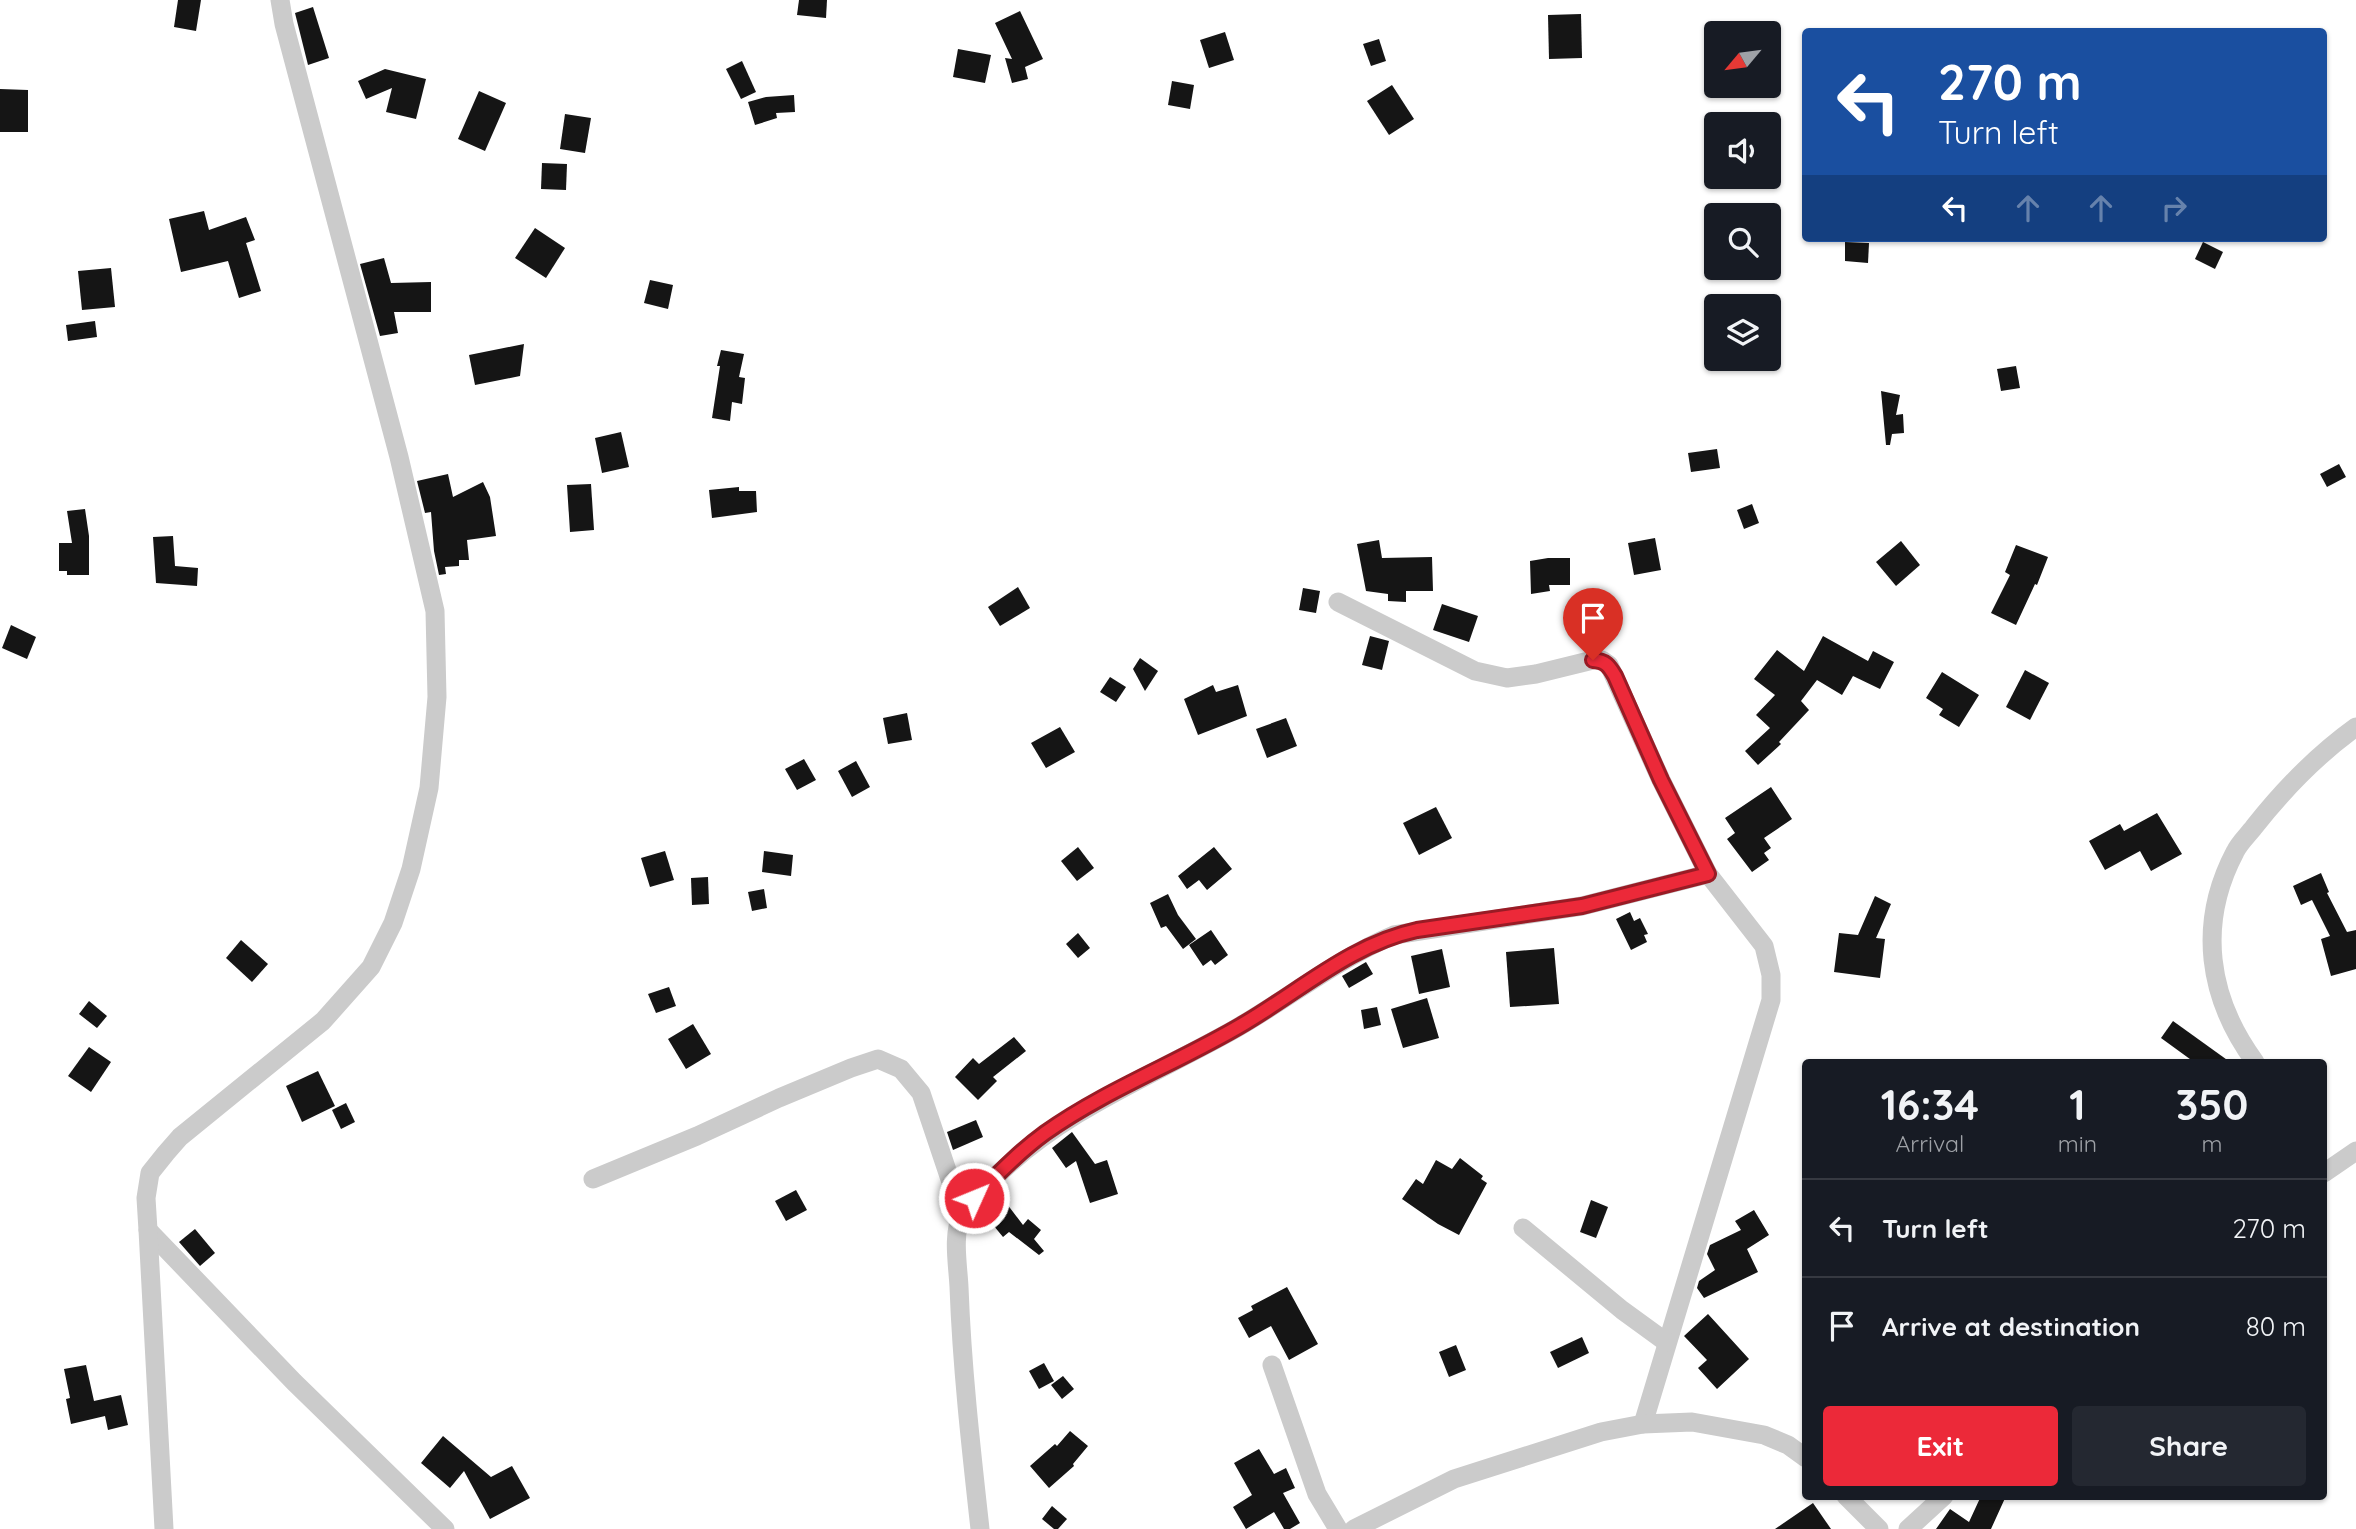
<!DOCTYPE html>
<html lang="en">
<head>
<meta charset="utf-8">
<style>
  body { margin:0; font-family:Quicksand,sans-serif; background:#242831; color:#f1f3f6; height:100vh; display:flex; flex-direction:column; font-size:26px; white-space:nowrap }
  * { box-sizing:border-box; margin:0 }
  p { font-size:23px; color:#9ea1a6 }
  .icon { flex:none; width:38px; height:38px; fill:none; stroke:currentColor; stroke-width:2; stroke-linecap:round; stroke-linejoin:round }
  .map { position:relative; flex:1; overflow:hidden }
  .side { position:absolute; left:1802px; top:1059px; width:525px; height:441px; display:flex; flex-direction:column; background:#171b24; border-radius:7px; box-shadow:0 2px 5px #0004 }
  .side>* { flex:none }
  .banner { position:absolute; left:1802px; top:28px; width:525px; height:214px; border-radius:7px; box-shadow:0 2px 5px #0004; background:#1a4fa0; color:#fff; overflow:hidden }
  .needle { width:46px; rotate:241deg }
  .buttons { position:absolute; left:1704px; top:21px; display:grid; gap:14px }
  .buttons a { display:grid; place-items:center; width:77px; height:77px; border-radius:7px; background:#171b24; box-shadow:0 2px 5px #0004; font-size:35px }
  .pin { position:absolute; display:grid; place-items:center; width:60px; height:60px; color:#fff; margin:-72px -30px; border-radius:50% 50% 50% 0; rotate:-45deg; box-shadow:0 0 7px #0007 }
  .pin .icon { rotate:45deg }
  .me { position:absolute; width:77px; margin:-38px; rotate:46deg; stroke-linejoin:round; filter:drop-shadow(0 0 5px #0008) }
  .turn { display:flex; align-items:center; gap:24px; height:147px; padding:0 21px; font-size:32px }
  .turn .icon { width:91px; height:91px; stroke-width:2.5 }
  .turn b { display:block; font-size:49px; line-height:60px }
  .lanes { display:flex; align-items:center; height:66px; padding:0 21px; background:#0003; justify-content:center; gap:35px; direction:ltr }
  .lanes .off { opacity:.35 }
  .eta { display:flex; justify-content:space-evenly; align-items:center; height:119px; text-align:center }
  .eta b { font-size:42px; font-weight:700; line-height:49px }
  .primary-button { display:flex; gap:14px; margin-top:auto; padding:14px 21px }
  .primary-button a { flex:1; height:80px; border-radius:7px; background:#ec2939; color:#fff; font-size:28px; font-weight:700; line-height:80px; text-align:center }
  .primary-button a+a { background:#242831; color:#f1f3f6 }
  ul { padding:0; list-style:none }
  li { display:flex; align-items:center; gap:21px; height:98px; padding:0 21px; border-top:2px solid #363941 }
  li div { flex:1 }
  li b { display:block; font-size:26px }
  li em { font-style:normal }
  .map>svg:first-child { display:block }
  .building { fill:#151515 }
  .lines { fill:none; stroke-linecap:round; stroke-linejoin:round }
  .minor { stroke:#cbcbcb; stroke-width:19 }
  .route-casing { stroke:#991b25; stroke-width:18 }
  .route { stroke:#ec2939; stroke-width:12 }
</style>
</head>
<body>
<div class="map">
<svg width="2356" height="1529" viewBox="0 0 2356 1529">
  <rect width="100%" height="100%" fill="#fff"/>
  <g class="building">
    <polygon points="178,0 201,0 196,31 174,27"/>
    <polygon points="799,0 827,0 826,18 797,15"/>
    <polygon points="313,7 329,58 308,65 295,13"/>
    <polygon points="1020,11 1043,59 1025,67 1028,79 1012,83 1005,58 1012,59 995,23"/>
    <polygon points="1581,14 1582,58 1549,59 1548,15"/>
    <polygon points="1225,32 1234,60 1209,68 1200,40"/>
    <polygon points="1379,39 1386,61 1371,66 1363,44"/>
    <polygon points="958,49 991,55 985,83 953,77"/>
    <polygon points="742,61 756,92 741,99 726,69"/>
    <polygon points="385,69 426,79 416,119 386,112 392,88 366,99 358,81"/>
    <polygon points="1172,81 1194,85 1190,109 1168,105"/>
    <polygon points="1392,85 1414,119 1389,135 1367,101"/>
    <polygon points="0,89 28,90 28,132 0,132"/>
    <polygon points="479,91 506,103 485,151 458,139"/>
    <polygon points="794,95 795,112 776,113 777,118 755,125 748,102 766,97"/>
    <polygon points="565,114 591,118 585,153 560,149"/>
    <polygon points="542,163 567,164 566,190 541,189"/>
    <polygon points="204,211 209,230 246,217 255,240 246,243 261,291 239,298 228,261 181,272 169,219"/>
    <polygon points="535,228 565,248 546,278 515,258"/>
    <polygon points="1845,242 1869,243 1868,263 1845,261"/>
    <polygon points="2203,242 2223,252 2215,269 2195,259"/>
    <polygon points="384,258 391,283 431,282 431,312 394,312 398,333 380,336 360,264"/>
    <polygon points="111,268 115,307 82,310 78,271"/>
    <polygon points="650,280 673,285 668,309 644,303"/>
    <polygon points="95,321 97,337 68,341 66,325"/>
    <polygon points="524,344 520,376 475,385 469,355"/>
    <polygon points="721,350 744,354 739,377 745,378 742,404 732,402 730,421 712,418 720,366 717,366"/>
    <polygon points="2016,366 2020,388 2001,391 1997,369"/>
    <polygon points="1881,391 1900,395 1896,415 1903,414 1904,433 1892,434 1890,445 1886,445"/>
    <polygon points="621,432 629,467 602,473 595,438"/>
    <polygon points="1717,449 1720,468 1691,472 1688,453"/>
    <polygon points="2339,464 2346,477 2327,487 2320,474"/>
    <polygon points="448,474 453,497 483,482 490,497 496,536 467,540 469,560 459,560 459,566 445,567 446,574 439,575 434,551 431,512 425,513 417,481"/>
    <polygon points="591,484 594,530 570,532 567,485"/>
    <polygon points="739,487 739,491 756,491 757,512 712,518 709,490"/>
    <polygon points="1752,504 1759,523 1744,529 1737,510"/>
    <polygon points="85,509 89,536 89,575 67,575 67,571 59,571 59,543 72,543 67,511"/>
    <polygon points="173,536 175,566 198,568 197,586 156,583 153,537"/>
    <polygon points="1655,538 1661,570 1634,575 1628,543"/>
    <polygon points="1379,540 1382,558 1432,557 1433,591 1406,591 1406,602 1388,601 1388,594 1366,591 1357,544"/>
    <polygon points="1901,541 1920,565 1896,586 1876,562"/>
    <polygon points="2016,545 2048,557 2037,585 2035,584 2016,625 1991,613 2010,575 2005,572"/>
    <polygon points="1548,558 1570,558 1570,585 1549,585 1550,591 1531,594 1530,561"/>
    <polygon points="1018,587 1030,608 1000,626 988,607"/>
    <polygon points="1303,588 1320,591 1316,613 1299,610"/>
    <polygon points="1442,604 1478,616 1469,642 1433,630"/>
    <polygon points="11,625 36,637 27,659 2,648"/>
    <polygon points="1370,636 1389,641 1382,670 1362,665"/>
    <polygon points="1823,636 1868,661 1873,651 1894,662 1880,689 1853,676 1842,695 1817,680 1801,701 1809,710 1779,742 1781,744 1758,765 1745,751 1770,728 1756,715 1775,695 1754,679 1777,650 1804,671"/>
    <polygon points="1140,658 1158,671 1145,691 1133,669"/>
    <polygon points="2025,670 2049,683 2030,720 2006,707"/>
    <polygon points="1942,672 1979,695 1959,727 1939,715 1943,709 1926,698"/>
    <polygon points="1110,677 1126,687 1116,702 1100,692"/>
    <polygon points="1213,685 1216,692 1238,685 1247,716 1198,735 1184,699"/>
    <polygon points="907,713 912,740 888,744 883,718"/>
    <polygon points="1286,718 1297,746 1267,758 1256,729"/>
    <polygon points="1060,727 1075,752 1046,768 1031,743"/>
    <polygon points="804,759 816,780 797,790 785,769"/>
    <polygon points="856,761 870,787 852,797 838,771"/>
    <polygon points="1771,787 1792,819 1764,838 1771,848 1764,853 1769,860 1752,872 1727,839 1735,833 1725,818"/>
    <polygon points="1436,807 1452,838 1419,855 1403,823"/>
    <polygon points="2157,813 2182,854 2151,871 2140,851 2105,870 2089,841 2120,824 2124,831"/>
    <polygon points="1078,847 1094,868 1077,881 1061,861"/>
    <polygon points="1214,847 1232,869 1207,890 1199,880 1187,889 1178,876"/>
    <polygon points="665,851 674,880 650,887 641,858"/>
    <polygon points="764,851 793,855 791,876 762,872"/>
    <polygon points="2321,873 2329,892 2327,893 2347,932 2356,930 2356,969 2331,976 2321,939 2330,936 2312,900 2301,905 2293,886"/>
    <polygon points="708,877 709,904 692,905 691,878"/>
    <polygon points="764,889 767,908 752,911 748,892"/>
    <polygon points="1168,894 1178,915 1196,939 1183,949 1166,926 1161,928 1150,903"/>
    <polygon points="1875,896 1891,904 1876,938 1885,939 1880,978 1834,972 1839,933 1858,935"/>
    <polygon points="1630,912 1634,921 1640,918 1648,934 1644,935 1647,942 1631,950 1616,919"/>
    <polygon points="1211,930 1228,955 1215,965 1211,960 1203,966 1189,945"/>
    <polygon points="1078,933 1090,948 1078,958 1066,944"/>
    <polygon points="241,940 268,964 252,982 226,958"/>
    <polygon points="1554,948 1559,1004 1510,1007 1506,952"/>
    <polygon points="1442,949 1450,987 1419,994 1411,956"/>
    <polygon points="1366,962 1373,974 1349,988 1342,976"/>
    <polygon points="669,987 676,1006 656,1013 648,994"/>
    <polygon points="1427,998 1439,1038 1403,1048 1391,1009"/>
    <polygon points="89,1001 107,1016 97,1028 79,1014"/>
    <polygon points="1377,1007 1381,1025 1364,1029 1361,1010"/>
    <polygon points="2173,1021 2230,1062 2194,1062 2161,1038"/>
    <polygon points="693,1024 711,1054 686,1069 668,1039"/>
    <polygon points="1014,1037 1026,1051 993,1077 997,1081 978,1100 955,1077 973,1058 979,1064"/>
    <polygon points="89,1047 111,1062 91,1092 68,1076"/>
    <polygon points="318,1071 335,1106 302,1122 286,1086"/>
    <polygon points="346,1103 355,1122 341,1129 332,1110"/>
    <polygon points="976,1120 983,1137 953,1150 947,1132"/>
    <polygon points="1072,1132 1095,1164 1107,1160 1118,1194 1090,1203 1076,1161 1066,1168 1052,1148"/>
    <polygon points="1460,1158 1483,1176 1481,1179 1487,1183 1459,1235 1438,1224 1402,1199 1416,1179 1423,1184 1436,1160 1452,1169"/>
    <polygon points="796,1190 807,1210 786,1221 775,1201"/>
    <polygon points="1591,1200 1608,1207 1596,1238 1580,1232"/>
    <polygon points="998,1203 1002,1209 1007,1204 1023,1225 1028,1219 1041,1230 1034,1239 1044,1251 1039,1255 1009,1232 1003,1237 984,1214"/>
    <polygon points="1754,1210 1769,1235 1747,1249 1758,1272 1704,1298 1697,1288 1699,1281 1715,1270 1707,1254 1710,1245 1741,1230 1735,1221"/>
    <polygon points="195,1229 215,1253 200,1266 179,1242"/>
    <polygon points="1287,1287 1318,1344 1289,1360 1271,1326 1249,1338 1238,1318 1253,1310 1251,1306"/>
    <polygon points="1708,1314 1749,1359 1717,1389 1698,1368 1707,1360 1684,1336"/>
    <polygon points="1582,1337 1589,1353 1558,1368 1550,1352"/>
    <polygon points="1456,1345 1466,1370 1449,1377 1439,1352"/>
    <polygon points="1044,1363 1054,1381 1039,1389 1029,1371"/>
    <polygon points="86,1365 94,1401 121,1395 128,1425 108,1430 105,1416 71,1424 66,1399 70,1398 64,1369"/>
    <polygon points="1063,1376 1074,1389 1062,1399 1051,1385"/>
    <polygon points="1070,1431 1088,1446 1073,1464 1074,1466 1049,1488 1030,1466 1055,1444 1057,1446"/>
    <polygon points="443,1436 491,1477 512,1466 530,1498 490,1519 464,1471 450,1488 421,1463"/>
    <polygon points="1259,1449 1274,1474 1286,1468 1295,1488 1283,1493 1300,1523 1290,1529 1284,1529 1274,1512 1246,1529 1233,1507 1252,1495 1234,1463"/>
    <polygon points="1981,1496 2006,1496 1991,1529 1936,1529 1950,1509 1969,1522"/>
    <polygon points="1813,1503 1831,1529 1775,1529"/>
    <polygon points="1052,1506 1067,1519 1058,1529 1054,1529 1042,1519"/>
  </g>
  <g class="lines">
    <g class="minor">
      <polyline points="1338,602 1475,671 1507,678 1536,674 1593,660 1602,660 1609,665 1661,780 1708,874 1764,946 1771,975 1771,1000 1643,1424"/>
      <path d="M 2255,1062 C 2208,998 2197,924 2235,852 C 2239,843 2248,835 2254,827 C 2284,789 2317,755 2356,727"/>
      <polyline points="2324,1173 2356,1151"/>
      <polyline points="593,1179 697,1136 779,1098 851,1068 878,1059 901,1069 921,1093 962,1215"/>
      <polyline points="1523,1228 1622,1310 1666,1342"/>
      <polyline points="148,1230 294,1382 445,1529"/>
      <polyline points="1272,1365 1317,1494 1338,1529"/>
      <polyline points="1846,1496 1879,1529"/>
      <polyline points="164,1529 148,1230 146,1198 150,1173 166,1153 180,1137 323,1021 371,967 393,923 411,869 429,788 437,697 435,611 399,457 284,24 280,0"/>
      <path d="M 980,1529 C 971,1448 962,1368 959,1287 C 958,1265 952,1235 962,1214 C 969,1200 983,1189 994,1178 C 1066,1108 1150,1077 1235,1029 C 1289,998 1337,959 1394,935 L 1582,906 L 1708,874"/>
      <polyline points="1354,1529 1454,1479 1601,1432 1643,1424 1692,1422 1764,1435 1788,1445 1806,1458"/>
      <polyline points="1908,1529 1944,1496"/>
    </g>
  </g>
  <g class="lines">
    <defs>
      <path id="route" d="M 974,1198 C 997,1175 1019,1152 1045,1133 C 1107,1089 1180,1062 1245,1023 C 1301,990 1352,944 1417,930 L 1582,906 L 1708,874 L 1661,780 L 1615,676 C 1609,666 1606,661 1593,660"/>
    </defs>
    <use href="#route" class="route-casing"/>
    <use href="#route" class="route"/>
  </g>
</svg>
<div class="buttons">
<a><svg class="needle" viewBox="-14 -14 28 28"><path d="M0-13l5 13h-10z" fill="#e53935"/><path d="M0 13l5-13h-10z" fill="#9ea1a6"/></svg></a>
<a><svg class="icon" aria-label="sound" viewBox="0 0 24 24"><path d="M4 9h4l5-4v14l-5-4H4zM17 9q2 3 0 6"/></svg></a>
<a><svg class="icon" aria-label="search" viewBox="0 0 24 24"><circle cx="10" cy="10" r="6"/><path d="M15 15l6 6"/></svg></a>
<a><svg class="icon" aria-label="layers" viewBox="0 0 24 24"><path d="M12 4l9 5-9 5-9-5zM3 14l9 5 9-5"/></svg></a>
</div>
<div class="pin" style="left:1593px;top:660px;background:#d93025"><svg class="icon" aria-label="arrive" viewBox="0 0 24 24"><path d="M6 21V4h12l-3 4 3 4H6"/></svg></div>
<svg class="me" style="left:974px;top:1198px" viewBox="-20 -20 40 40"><circle r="17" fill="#ec2939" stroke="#fff" stroke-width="3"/><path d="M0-11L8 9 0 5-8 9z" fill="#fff"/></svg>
<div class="banner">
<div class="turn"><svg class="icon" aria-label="left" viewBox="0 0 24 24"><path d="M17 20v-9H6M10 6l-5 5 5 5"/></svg><div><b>270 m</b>Turn left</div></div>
<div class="lanes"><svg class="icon" aria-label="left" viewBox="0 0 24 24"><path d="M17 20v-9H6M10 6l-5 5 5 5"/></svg><svg class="icon off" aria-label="ahead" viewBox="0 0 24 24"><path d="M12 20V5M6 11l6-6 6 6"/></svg><svg class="icon off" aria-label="ahead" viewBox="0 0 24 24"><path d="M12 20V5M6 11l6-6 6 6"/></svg><svg class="icon off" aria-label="right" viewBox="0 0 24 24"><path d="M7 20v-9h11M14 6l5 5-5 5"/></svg></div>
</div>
<section class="side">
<div class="eta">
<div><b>16:34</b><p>Arrival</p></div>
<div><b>1</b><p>min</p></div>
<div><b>350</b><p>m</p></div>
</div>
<ul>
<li><svg class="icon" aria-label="left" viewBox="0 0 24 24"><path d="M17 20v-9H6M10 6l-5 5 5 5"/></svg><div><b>Turn left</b></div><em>270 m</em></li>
<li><svg class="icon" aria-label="arrive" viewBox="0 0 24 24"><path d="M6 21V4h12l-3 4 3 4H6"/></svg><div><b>Arrive at destination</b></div><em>80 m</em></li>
</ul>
<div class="primary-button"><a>Exit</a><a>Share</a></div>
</section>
</div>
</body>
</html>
